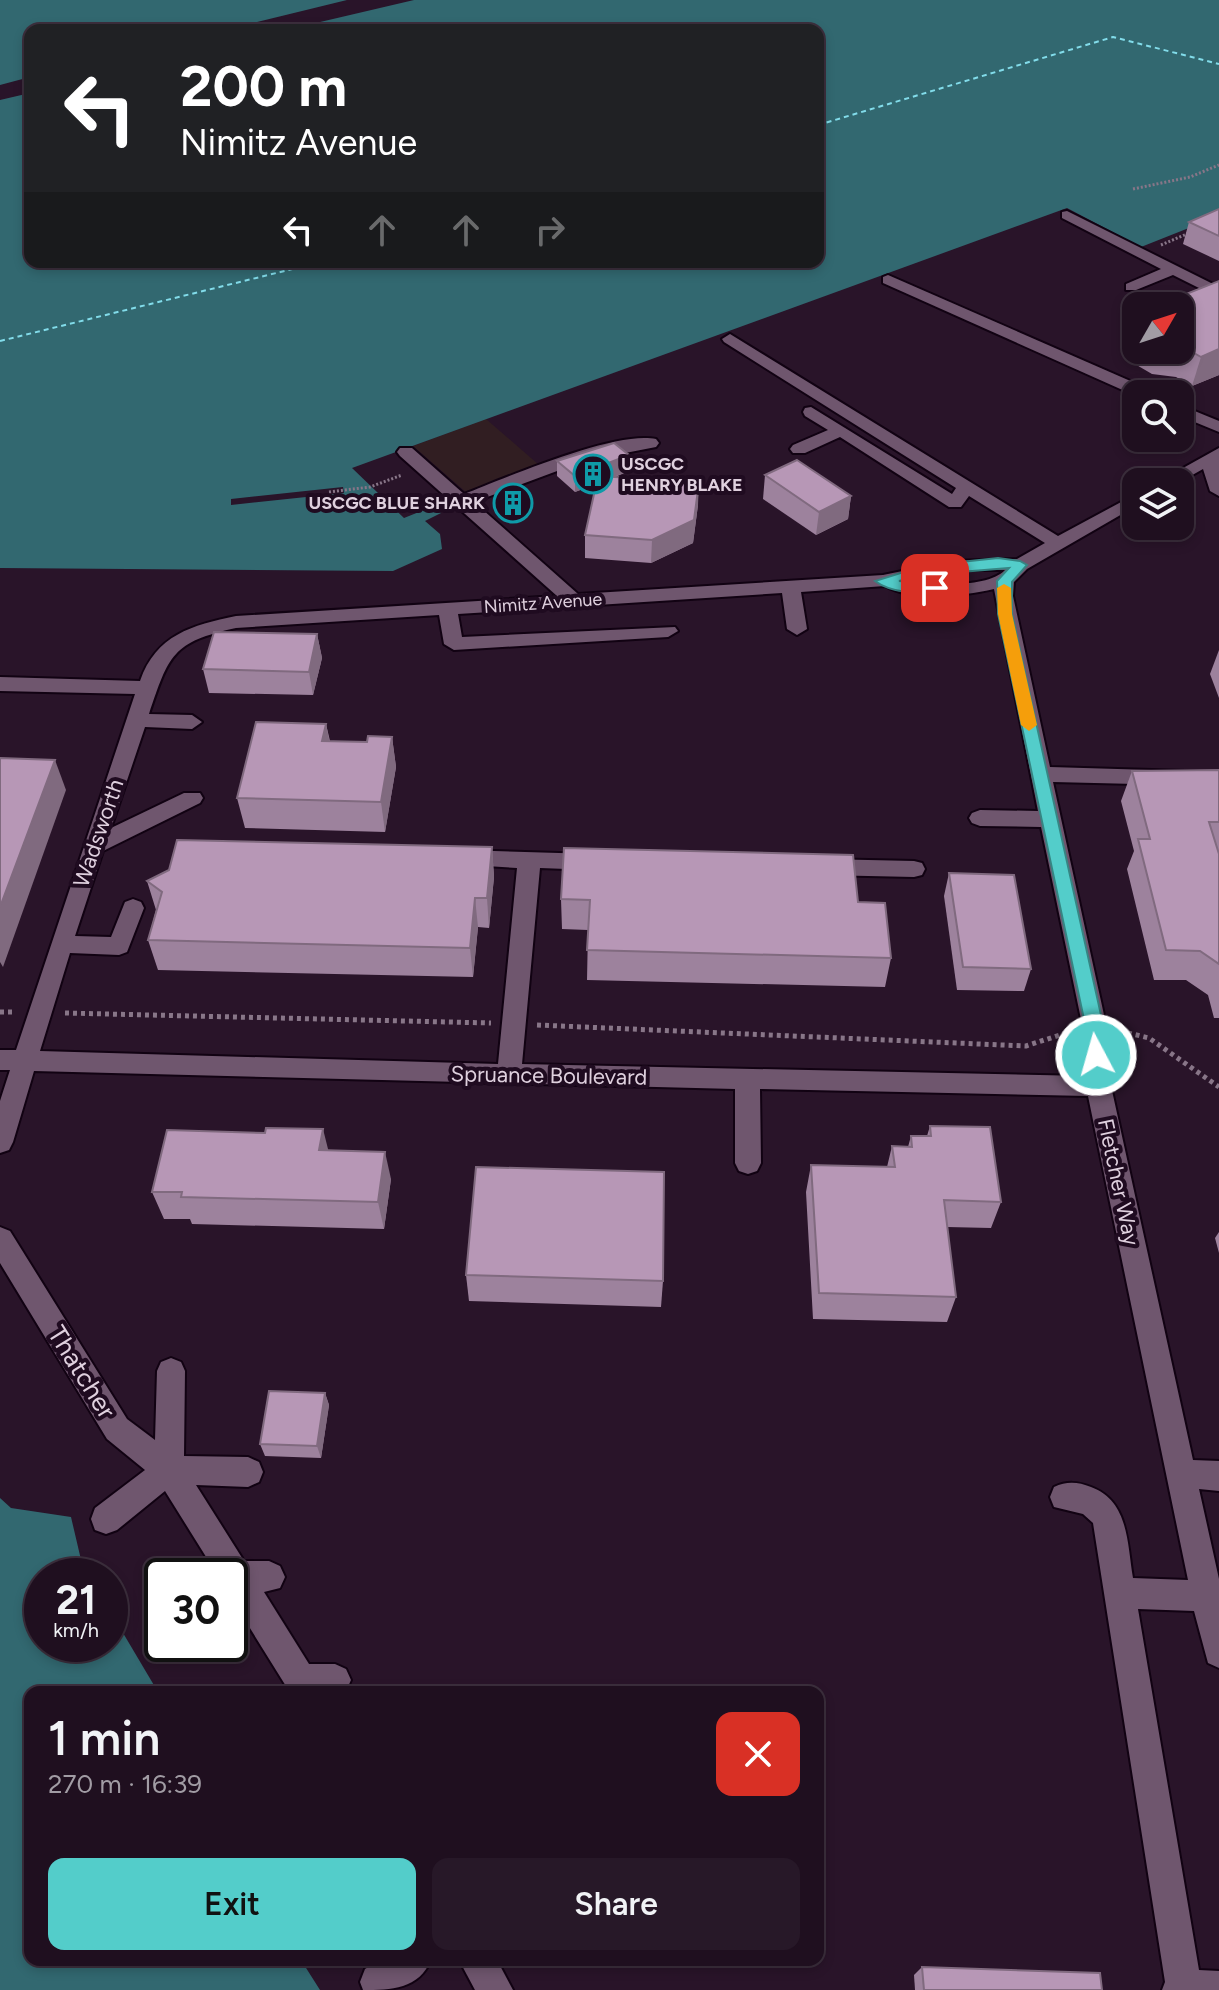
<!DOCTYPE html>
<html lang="en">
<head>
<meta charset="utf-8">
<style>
  body { margin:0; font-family:Figtree,sans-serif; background:#271828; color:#f1f3f6; height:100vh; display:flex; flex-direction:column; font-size:30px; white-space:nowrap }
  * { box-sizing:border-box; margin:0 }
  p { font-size:26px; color:#a19ca4 }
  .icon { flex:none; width:44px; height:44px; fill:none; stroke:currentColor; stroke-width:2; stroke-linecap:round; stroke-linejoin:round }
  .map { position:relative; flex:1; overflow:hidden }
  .panel { position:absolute; left:24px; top:1686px; width:800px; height:280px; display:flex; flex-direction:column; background:#1f0f1f; border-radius:16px; box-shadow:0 4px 12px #0003,0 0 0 2px #3c2f3d }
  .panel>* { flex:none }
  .top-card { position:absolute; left:24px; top:24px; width:800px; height:244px; border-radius:16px; box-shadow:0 4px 12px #0003,0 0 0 2px #3c2f3d; background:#202124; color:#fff; overflow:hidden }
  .needle { width:52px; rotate:51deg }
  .buttons { position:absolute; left:1122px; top:292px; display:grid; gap:16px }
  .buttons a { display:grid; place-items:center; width:72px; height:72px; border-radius:16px; background:#1f0f1f; box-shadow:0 4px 12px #0003,0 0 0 2px #3c2f3d; font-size:40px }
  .speed { position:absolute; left:24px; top:1558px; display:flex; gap:16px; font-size:40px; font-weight:700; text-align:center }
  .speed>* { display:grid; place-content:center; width:104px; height:104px; border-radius:50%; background:#1f0f1f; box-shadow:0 4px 12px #0003,0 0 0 2px #3c2f3d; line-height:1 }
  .speed small { font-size:20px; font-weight:400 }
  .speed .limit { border:4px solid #111; border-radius:12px; background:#fff; color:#111 }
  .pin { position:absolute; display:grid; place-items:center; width:68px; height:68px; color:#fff; margin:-34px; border-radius:16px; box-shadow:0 4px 12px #0006 }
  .me { position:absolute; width:88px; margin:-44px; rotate:354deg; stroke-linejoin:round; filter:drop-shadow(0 0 6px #0008) }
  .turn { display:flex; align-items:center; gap:28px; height:168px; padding:0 24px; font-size:36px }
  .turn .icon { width:104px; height:104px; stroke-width:2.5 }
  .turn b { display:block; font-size:56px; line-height:68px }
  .lanes { display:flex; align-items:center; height:76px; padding:0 24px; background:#0003; justify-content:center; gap:40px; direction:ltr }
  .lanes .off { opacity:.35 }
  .round { display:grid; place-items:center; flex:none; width:84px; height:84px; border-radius:16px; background:#271828 }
  .overview { display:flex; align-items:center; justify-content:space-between; height:136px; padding:0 24px }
  h1 { font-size:48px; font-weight:600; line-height:60px }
  .cta { display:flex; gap:16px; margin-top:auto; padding:16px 24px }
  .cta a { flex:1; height:92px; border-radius:16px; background:#53cdca; color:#111; font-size:32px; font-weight:600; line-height:92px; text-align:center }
  .cta a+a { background:#271828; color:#f1f3f6 }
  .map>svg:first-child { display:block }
  .industrial { fill:#311e22 }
  .water { fill:#326870 }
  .pier { fill:#291429 }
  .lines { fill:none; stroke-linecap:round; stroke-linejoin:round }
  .ferry { stroke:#82dcea; stroke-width:2; stroke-dasharray:5 4; stroke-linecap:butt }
  .minor-casing { stroke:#110212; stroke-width:4 }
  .path-far1 { stroke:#887688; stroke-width:3; stroke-dasharray:2 2; stroke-linecap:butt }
  .path { stroke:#887688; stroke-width:5; stroke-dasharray:4 4; stroke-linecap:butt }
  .minor { fill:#6f566e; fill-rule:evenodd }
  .wall { fill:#9d829d }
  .shaded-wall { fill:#806a7f }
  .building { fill:#b797b6; stroke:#806a7f; stroke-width:2 }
  .route { fill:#53cdca; stroke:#368583; stroke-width:2 }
  .slow { fill:#f59e0b }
  .labels { text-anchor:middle; stroke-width:8; stroke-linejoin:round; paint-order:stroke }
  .far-poi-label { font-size:18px; font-weight:bold; fill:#dfd0de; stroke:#1f0b20; text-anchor:start }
  .far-street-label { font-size:18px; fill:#dfd0de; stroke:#1f0b20 }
  .street-label { font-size:22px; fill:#dfd0de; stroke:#1f0b20 }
  .near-street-label { font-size:26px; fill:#dfd0de; stroke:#1f0b20 }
</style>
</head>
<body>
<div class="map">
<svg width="1219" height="1990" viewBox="0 0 1219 1990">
  <rect width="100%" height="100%" fill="#291429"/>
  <polygon class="industrial" points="486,419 546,471 475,500 413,446"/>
  <g class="water">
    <polygon points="0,0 347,0 225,30 30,30 30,77 0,85"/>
    <polygon points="414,0 1219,0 1219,216 1141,247 1067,208 352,468 404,518 434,506 441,513 425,521 440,534 442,549 393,571 0,568 0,100 30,93 30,262 818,262 818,30 286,30"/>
    <polygon points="0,1498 11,1508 71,1517 82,1564 89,1576 42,1576 42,1644 110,1644 110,1611 158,1692 30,1692 30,1960 301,1960 320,1990 0,1990"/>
  </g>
  <polygon class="pier" points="343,487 344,493 231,505 231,499"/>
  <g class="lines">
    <g class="ferry">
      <polyline points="818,125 1113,37 1219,64"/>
      <polyline points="0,341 321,262"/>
    </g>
    <defs>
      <g id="minor">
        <polygon points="1067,211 1219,287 1219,298 1173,275 1136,290 1126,290 1126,284 1161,269 1062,218 1062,212"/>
        <polygon points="888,275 1151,390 1153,394 1136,396 883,283 883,277"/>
        <path d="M 730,334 L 1058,536 L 1136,494 L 1136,506 L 1027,569 L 1014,582 L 1013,596 L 1050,767 L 1219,772 L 1219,786 L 1053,782 L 1106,1024 L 1111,1086 L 1193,1460 L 1219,1461 L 1219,1491 L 1199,1489 L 1219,1579 L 1219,1668 L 1208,1663 L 1194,1611 L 1138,1609 L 1199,1970 L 1219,1971 L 1219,1990 L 1162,1990 L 1165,1982 L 1093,1523 L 1083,1514 L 1054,1507 L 1050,1497 L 1054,1487 C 1067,1481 1078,1482 1091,1487 C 1129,1501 1127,1543 1133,1578 L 1188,1580 L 1088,1096 L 760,1089 L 761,1163 L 757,1171 L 748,1174 L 739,1171 L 735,1163 L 735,1089 L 34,1071 L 13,1142 L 9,1150 L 0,1153 L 0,1101 L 10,1070 L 0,1070 L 0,1050 L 16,1050 L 135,694 L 0,691 L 0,677 L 140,681 C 156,635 192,625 236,616 L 557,596 L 400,456 L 397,452 L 400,448 L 412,448 L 464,494 C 505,478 616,430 656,439 L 659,443 L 656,447 L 584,461 L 474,502 L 578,594 L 883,575 L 951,561 L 1017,559 L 1045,543 L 969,496 L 961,507 L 949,507 L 840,437 L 805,453 L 793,453 L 790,449 L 793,445 L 828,430 L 805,416 L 803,412 L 805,408 L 811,407 L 952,494 L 956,488 L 724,342 L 722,339 ZM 968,570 L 1005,570 C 987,589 931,584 906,581 ZM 885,586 C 915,602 962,596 994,589 L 1038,811 L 980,810 L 972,813 L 969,818 L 972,823 L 980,826 L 1041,827 L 1082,1024 L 1085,1076 L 522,1064 L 540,868 L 593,870 L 601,868 L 604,862 L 601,856 L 593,854 L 462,850 L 454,852 L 451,858 L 454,864 L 517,868 L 498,1064 L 40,1051 L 70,953 L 119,955 L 127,952 L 144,908 L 141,902 L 133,899 L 125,902 L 111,937 L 75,936 L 103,851 L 200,803 L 203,798 L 200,793 L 184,793 L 111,828 L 145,727 L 192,729 L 202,722 L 192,715 L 149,714 C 169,655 172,642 236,628 L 439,615 L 444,644 L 454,650 L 668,637 L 678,631 L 675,627 L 462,637 L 458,614 L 782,593 L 787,629 L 797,635 L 807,629 L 801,592 Z"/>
        <polygon points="1180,405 1219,421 1219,432 1180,416"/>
        <polygon points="1219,448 1219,496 1210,491 1203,469 1180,482 1158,482"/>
        <polygon points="822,859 914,861 922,863 925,869 922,875 914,877 822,875 814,873 811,867 814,861"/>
        <polygon points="0,1227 10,1231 127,1419 155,1440 157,1371 161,1362 171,1358 181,1362 185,1371 184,1456 248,1457 259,1462 263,1472 259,1482 248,1487 196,1485 244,1561 269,1561 280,1566 285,1577 280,1588 264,1592 309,1664 335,1664 346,1669 351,1680 346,1691 289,1691 230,1596 230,1576 218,1576 165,1491 117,1530 106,1534 95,1530 91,1519 95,1508 145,1470 107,1439 0,1263"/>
        <path d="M 380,1960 L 431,1960 C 419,1989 391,1990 363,1990 L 360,1982 L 365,1969 Z"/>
        <polygon points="459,1960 497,1960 513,1990 475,1990"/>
      </g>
    </defs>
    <use href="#minor" class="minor-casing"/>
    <g class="path-far1">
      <polyline points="1133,189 1190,177 1219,165"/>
      <polyline points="1161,245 1189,233"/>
      <polyline points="329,492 370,487 402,475"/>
    </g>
    <g class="path">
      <polyline points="0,1012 15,1012"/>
      <polyline points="65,1013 491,1023"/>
      <polyline points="537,1025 1026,1046 1072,1031"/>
      <polyline points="1120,1031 1149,1038 1219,1087"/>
    </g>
    <use href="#minor" class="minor"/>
  </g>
  <g class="wall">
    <polygon points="1219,209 1219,261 1183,244 1189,222"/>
    <polygon points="1219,281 1219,375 1192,386 1176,377 1152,374 1128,360 1126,344 1134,315 1136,314 1136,350 1180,350 1180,306"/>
    <polygon points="557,461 629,471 615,477 698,505 693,543 651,563 585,558 585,535 596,484 575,492 557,476"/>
    <polygon points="765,475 851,496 848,519 816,535 763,499"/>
    <polygon points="317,634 322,658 313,695 209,693 203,669"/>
    <polygon points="1219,650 1219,698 1210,674"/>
    <polygon points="326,724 330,741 367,742 392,737 396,767 385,832 245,828 237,798"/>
    <polygon points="1219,770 1219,1018 1214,1018 1208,995 1186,980 1154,980 1127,869 1134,851 1121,801 1132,771"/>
    <polygon points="492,847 494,877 489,928 478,927 473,977 158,970 148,940 156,910 147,881"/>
    <polygon points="949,873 1031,969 1024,991 957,990 944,896"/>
    <polygon points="561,899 858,902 891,958 885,987 587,980 588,930 562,929"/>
    <polygon points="930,1126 1001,1202 991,1228 947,1227 956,1297 947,1322 813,1319 806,1192 811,1165 887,1167 892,1146 908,1147 911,1136 927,1136"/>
    <polygon points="328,1150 391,1179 384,1229 192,1224 190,1219 164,1219 152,1192"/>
    <polygon points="1219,1232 1219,1253 1215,1238"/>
    <polygon points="466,1275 663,1281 661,1307 469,1301"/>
    <polygon points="325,1393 329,1405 321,1458 265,1456 260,1444"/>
    <polygon points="922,1967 1102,1990 915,1990 914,1975"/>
  </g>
  <g class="shaded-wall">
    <polygon points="1219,349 1219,375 1192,386 1201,357"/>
    <polygon points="629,455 629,471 575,492 575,476"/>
    <polygon points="699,482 698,505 693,543 651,563 652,540"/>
    <polygon points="851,496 848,519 816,535 819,512"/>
    <polygon points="317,634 322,658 313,695 309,672"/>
    <polygon points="326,724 332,754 322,741"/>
    <polygon points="392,737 396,767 385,832 381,802"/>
    <polygon points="55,760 66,790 3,967 0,962 0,907"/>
    <polygon points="492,847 494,877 489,928 487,898"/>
    <polygon points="475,898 478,927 473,977 470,948"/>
    <polygon points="323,1129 330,1157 319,1150"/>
    <polygon points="385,1152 391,1179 384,1229 378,1202"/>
    <polygon points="325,1393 329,1405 321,1458 317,1446"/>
  </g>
  <g class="building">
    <polygon points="1219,209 1219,236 1189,222"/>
    <polygon points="1219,281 1219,349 1201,357 1185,348 1180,347 1180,306 1156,306"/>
    <polygon points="614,443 629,455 575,476 557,461"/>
    <polygon points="797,460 851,496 819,512 765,475"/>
    <polygon points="598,476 699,482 694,520 652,540 585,535"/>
    <polygon points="214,632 317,634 309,672 203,669"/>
    <polygon points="256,722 326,724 322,741 367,742 368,736 392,737 381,802 237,798"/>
    <polygon points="0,758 55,760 0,907"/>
    <polygon points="1219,770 1219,822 1209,822 1219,854 1219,964 1200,951 1166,950 1138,839 1150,839 1132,771"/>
    <polygon points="177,840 492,847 487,898 475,898 470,948 148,940 162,892 147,881 169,870"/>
    <polygon points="564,848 853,855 858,902 885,903 891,958 587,950 590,900 561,899"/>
    <polygon points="949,873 1014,875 1031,969 963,967"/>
    <polygon points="930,1126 990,1127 1001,1202 944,1200 956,1297 819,1293 811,1165 895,1167 892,1146 912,1147 911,1136 931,1136"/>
    <polygon points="266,1128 323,1129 319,1150 385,1152 378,1202 181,1197 182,1192 152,1192 167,1130 265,1133"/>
    <polygon points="476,1167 664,1172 663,1281 466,1275"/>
    <polygon points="269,1391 325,1393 317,1446 260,1444"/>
    <polygon points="922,1967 1100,1973 1102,1990 924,1990"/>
  </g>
  <path class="route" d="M 998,558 L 1020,561 L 1027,565 L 1012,582 L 1012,614 L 1103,1024 L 1105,1055 L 1102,1060 L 1089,1060 L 1085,1024 L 998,614 L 997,581 L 1009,568 L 924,575 L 899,581 L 940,585 L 940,591 C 920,595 891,593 875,581 L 923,566 Z"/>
  <polygon class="slow" points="1004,584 1011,588 1012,614 1037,725 1029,731 1021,725 998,614 997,588"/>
  <defs>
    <symbol id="building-ring" viewBox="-11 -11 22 22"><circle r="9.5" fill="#1f0b20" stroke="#0f9aa8" stroke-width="1.5"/><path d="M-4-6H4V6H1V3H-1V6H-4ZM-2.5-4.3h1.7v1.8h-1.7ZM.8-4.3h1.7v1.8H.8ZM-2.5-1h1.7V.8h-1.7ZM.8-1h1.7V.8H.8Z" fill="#0f9aa8"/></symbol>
  </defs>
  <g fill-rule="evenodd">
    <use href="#building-ring" x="571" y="452" width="44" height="44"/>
    <use href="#building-ring" x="491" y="481" width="44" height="44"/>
  </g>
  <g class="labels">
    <g class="far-poi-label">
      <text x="621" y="470">USCGC<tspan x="621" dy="21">HENRY BLAKE</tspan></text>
      <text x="485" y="509" text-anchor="end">USCGC BLUE SHARK</text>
    </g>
    <g class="far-street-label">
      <text transform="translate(543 603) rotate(-4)" y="6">Nimitz Avenue</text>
    </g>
    <g class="street-label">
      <text transform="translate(98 833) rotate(-71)" y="8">Wadsworth</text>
      <text transform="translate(549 1075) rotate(1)" y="8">Spruance Boulevard</text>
      <text transform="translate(1119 1182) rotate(78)" y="8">Fletcher Way</text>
    </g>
    <g class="near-street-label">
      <text transform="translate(82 1372) rotate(58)" y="9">Thatcher</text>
    </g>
  </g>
</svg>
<div class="buttons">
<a><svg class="needle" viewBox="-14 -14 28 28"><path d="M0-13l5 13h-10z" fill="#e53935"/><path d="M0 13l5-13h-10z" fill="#a19ca4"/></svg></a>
<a><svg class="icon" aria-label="search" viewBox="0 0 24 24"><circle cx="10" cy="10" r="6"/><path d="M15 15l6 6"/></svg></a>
<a><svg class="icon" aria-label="layers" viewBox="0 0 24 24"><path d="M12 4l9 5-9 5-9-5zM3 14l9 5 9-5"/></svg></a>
</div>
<div class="speed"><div>21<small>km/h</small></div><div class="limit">30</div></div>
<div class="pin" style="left:935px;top:588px;background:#d93025"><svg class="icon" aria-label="arrive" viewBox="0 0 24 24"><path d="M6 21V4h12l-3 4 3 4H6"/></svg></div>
<svg class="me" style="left:1096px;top:1055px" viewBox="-20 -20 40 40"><circle r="17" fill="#53cdca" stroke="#fff" stroke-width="3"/><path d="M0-11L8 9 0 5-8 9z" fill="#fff"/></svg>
<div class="top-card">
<div class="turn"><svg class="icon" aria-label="left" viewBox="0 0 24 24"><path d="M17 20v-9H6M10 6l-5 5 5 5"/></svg><div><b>200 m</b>Nimitz Avenue</div></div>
<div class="lanes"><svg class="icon" aria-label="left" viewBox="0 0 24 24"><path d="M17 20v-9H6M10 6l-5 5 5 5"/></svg><svg class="icon off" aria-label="ahead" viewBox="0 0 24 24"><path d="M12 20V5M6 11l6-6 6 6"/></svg><svg class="icon off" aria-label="ahead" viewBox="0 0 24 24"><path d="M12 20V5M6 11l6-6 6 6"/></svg><svg class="icon off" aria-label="right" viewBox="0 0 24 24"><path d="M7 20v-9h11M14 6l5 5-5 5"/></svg></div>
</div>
<section class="panel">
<div class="overview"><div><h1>1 min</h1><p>270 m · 16:39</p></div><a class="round" style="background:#d93025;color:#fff"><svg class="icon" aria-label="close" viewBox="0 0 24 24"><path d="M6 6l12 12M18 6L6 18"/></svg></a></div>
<div class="cta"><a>Exit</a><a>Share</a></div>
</section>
</div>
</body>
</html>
